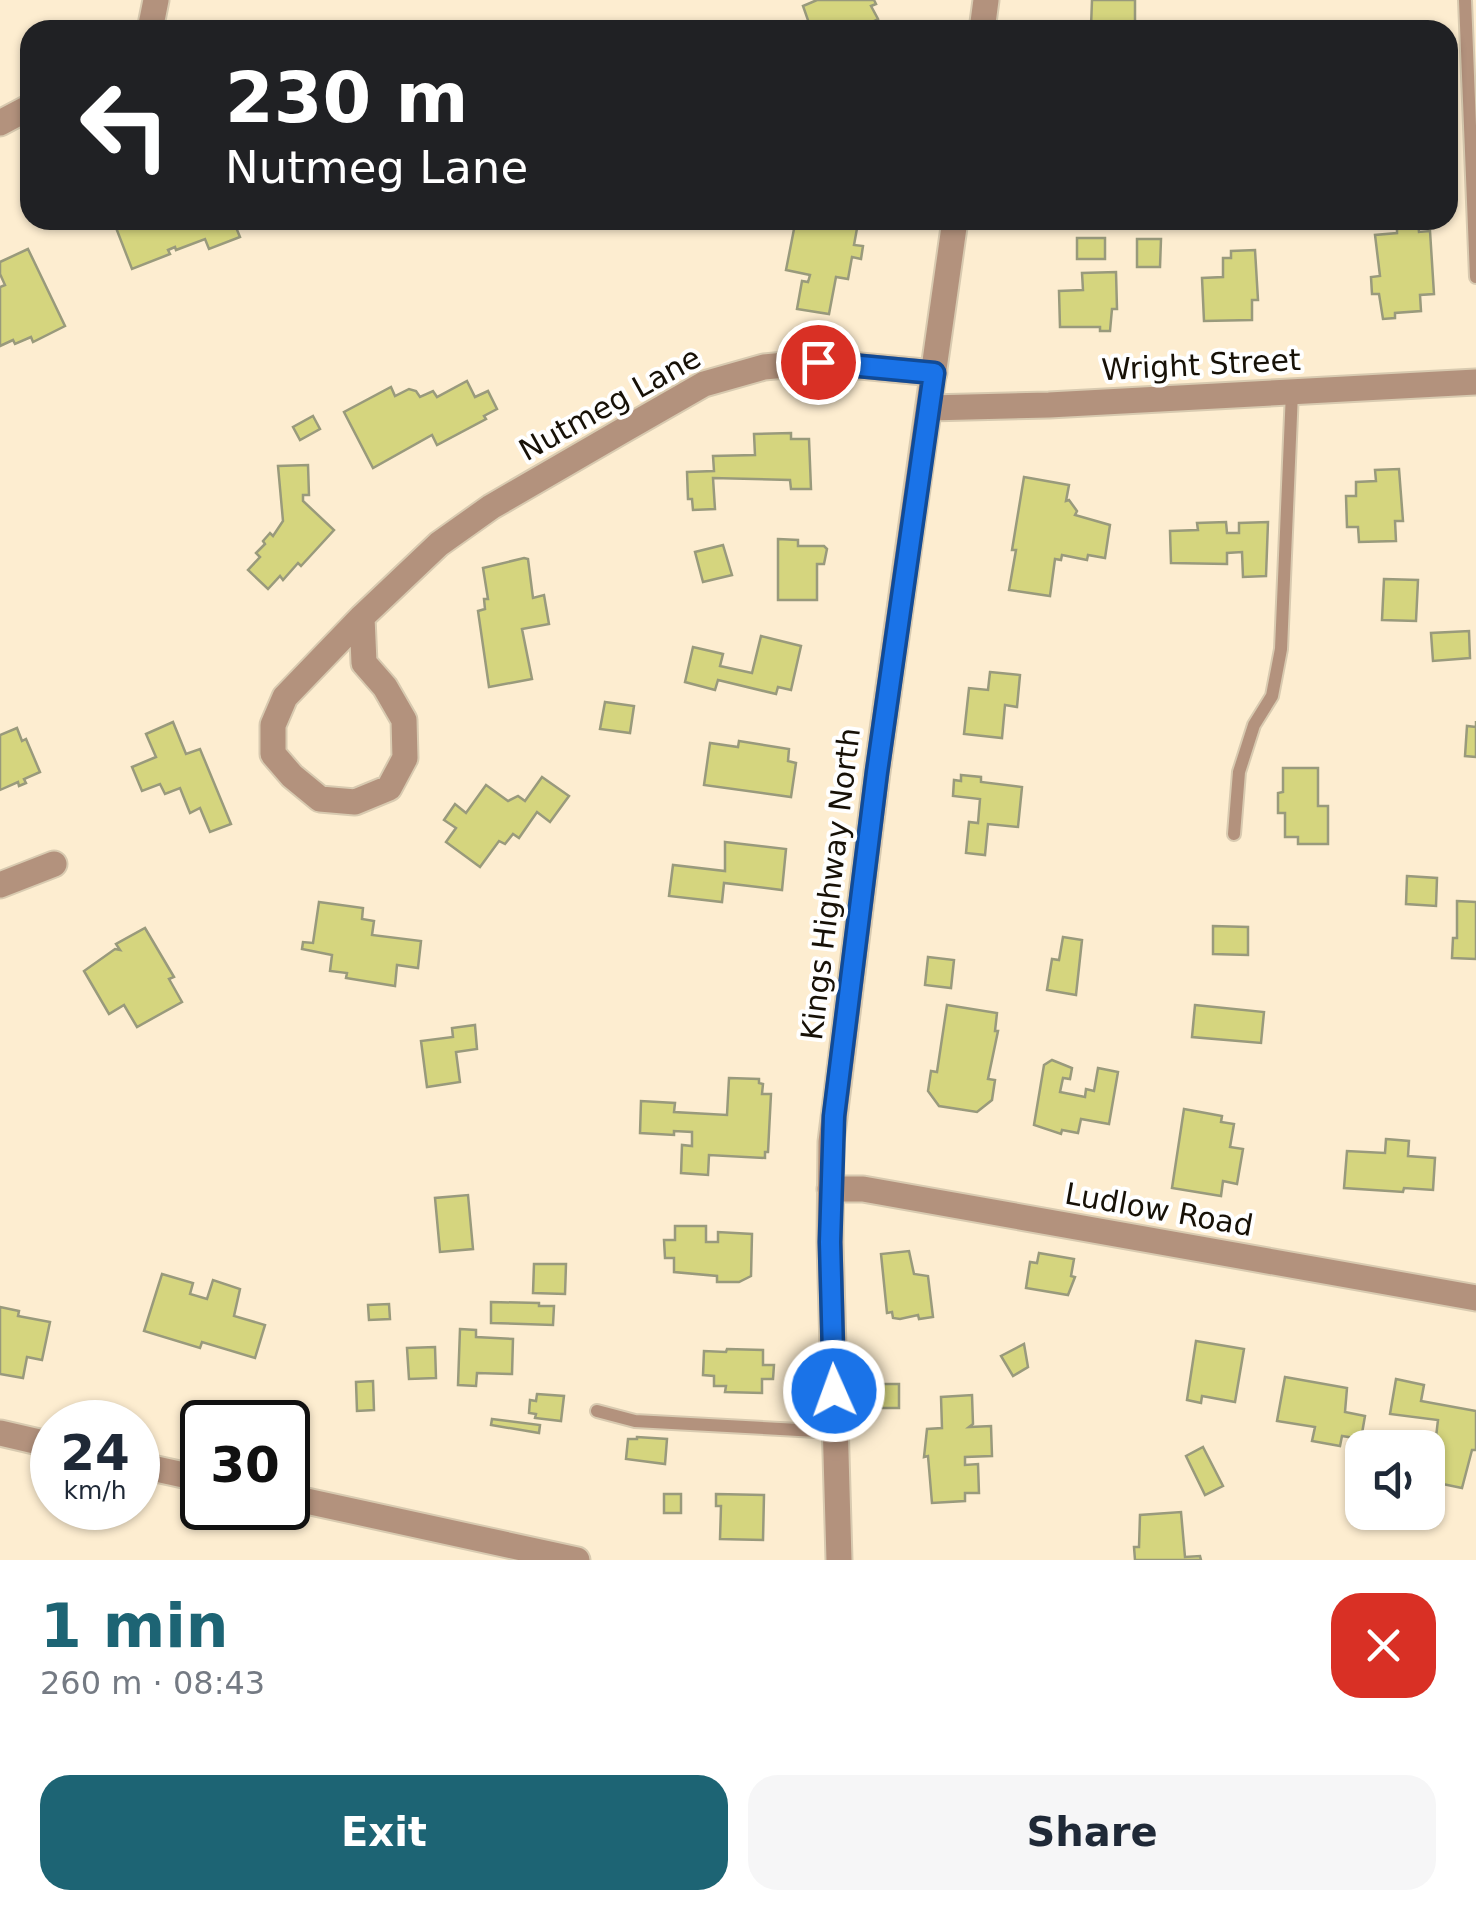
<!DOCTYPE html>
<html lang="en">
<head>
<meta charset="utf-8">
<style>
  body { margin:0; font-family:"DejaVu Sans",sans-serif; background:#f6f6f7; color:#1f2937; height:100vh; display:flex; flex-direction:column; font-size:38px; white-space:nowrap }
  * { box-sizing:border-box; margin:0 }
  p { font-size:32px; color:#747a83 }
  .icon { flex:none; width:55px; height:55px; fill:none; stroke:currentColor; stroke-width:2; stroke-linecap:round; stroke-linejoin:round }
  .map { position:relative; height:1560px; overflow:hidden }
  .details { display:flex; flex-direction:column; background:#fff; flex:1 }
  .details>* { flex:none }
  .hud { position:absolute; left:20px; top:20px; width:1438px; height:210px; border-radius:30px; box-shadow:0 2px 8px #0004; background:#202124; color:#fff; overflow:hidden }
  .tools { position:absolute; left:1345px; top:1430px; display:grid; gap:20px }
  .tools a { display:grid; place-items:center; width:100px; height:100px; border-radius:20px; background:#fff; box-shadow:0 2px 8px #0004; font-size:50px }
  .speed { position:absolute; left:30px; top:1400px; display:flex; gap:20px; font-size:50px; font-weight:700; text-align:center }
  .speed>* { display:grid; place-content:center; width:130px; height:130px; border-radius:50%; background:#fff; box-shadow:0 2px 8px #0004; line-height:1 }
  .speed small { font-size:25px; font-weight:400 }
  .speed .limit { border:5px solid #111; border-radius:15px; background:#fff; color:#111 }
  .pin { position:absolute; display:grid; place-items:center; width:85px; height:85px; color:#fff; margin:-42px; border:5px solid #fff; border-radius:50%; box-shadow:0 2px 10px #0007 }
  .me { position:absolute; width:110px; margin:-55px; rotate:358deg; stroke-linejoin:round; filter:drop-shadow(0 0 8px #0008) }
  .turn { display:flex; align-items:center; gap:35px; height:210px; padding:0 40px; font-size:45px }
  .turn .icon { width:130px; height:130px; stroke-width:2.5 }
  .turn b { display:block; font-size:70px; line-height:85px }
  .round { display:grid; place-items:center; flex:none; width:105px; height:105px; border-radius:30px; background:#f6f6f7 }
  .summary { display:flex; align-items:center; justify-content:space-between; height:170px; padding:0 40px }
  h1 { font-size:60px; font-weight:600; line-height:75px; color:#1d6474 }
  .action { display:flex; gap:20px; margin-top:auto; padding:20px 40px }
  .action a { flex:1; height:115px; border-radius:30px; background:#1d6474; color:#fff; font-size:40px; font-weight:600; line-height:115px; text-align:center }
  .action a+a { background:#f6f6f7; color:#1f2937 }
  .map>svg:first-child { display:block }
  .building { fill:#d5d57e; stroke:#999a7c; stroke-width:2.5 }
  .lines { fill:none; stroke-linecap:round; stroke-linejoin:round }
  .service-casing { stroke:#d8cab0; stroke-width:16 }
  .minor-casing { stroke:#d8cab0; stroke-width:29 }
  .service { stroke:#b3927d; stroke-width:12 }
  .minor { stroke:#b3927d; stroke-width:25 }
  .route-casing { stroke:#114b97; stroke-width:25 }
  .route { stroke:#1a73e8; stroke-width:18 }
  .labels { text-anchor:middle; stroke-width:8; stroke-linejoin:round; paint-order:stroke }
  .street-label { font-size:30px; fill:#171107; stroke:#fff }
</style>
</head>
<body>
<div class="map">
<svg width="1476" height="1560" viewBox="0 0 1476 1560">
  <rect width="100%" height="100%" fill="#fdedd0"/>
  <g class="building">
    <polygon points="817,0 874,0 876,4 871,6 878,19 868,24 870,30 799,30 809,23 803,6"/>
    <polygon points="1092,0 1135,0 1135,30 1083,30 1083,27 1091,27"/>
    <polygon points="113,220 233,220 240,237 209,249 205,239 176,250 175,247 168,250 170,254 132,269"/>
    <polygon points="818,220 858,223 854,245 863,246 861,259 852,257 848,279 836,277 829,314 797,309 802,281 808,282 810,275 786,270 795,224 817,228"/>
    <polygon points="1418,223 1419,232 1430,231 1434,294 1420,295 1421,311 1395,313 1395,318 1383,319 1379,294 1372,294 1371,277 1380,276 1375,235 1397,233 1397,225"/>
    <rect x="1077" y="238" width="28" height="21"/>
    <polygon points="1137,239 1161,239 1160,267 1137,267"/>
    <polygon points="28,249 65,326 33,342 31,337 15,344 13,340 0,346 0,287 5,285 0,274 0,262"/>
    <polygon points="1255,250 1258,300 1252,300 1252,320 1204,321 1202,278 1223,277 1223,258 1231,258 1231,251"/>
    <polygon points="1116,272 1117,309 1112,309 1110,331 1100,331 1100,327 1060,327 1059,291 1083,290 1082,273"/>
    <polygon points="467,381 475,397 488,391 497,409 484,416 486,419 437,445 432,435 373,468 344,412 391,387 395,396 409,389 416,391 420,397 433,391 437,397"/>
    <polygon points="313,416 320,429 300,440 293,427"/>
    <polygon points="791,433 791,439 809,439 811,489 791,489 790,480 713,478 715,509 693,510 692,499 688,499 687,472 714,471 713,456 755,455 754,434"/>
    <polygon points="308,465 309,495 303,495 303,501 334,530 301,566 298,563 283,580 280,576 268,589 248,570 260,557 256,553 265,544 263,541 270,533 273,536 283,521 278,466"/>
    <polygon points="1399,469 1403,521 1395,521 1396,541 1359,542 1358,527 1347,527 1346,496 1356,496 1356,482 1376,481 1375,470"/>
    <polygon points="1024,477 1069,485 1066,501 1069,500 1077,511 1075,515 1110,525 1105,558 1088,555 1087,560 1062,555 1061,560 1055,559 1050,596 1009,590 1016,550 1012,550"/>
    <polygon points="1226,522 1227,533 1239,533 1239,523 1268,522 1266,576 1243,577 1242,552 1227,553 1227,564 1171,563 1170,531 1198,530 1197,523"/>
    <polygon points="778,539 798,540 798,546 824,546 827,549 824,564 817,564 817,600 778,600"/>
    <polygon points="723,545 732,575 703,582 695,552"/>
    <polygon points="524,558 528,559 533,598 544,595 549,624 522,629 532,679 489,687 478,611 485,609 484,599 488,599 483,568"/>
    <polygon points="1384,579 1418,580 1416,621 1382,620"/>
    <polygon points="1469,631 1470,658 1433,661 1431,633"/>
    <polygon points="761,636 801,646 791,690 778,687 776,694 718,680 715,690 685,682 693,647 723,654 720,666 752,673"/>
    <polygon points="990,672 1020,675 1017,707 1005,705 1002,738 964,734 969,688 988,690"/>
    <polygon points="605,702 634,706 630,733 600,729"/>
    <polygon points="1476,721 1476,757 1465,756 1467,726 1476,727"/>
    <polygon points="173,722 186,754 200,749 231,824 210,832 200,808 190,813 180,788 165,794 160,784 142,791 132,767 156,757 146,734"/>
    <polygon points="17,728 22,741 26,739 40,772 24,779 26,783 19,786 18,782 0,790 0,735"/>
    <polygon points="739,741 789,749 788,761 796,763 791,797 704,785 710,743 738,747"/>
    <polygon points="1283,768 1318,768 1318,806 1328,806 1328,844 1298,844 1298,837 1285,837 1285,813 1278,813 1278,793 1283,792"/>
    <polygon points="961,775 981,777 981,782 1022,787 1018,827 988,824 985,855 966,853 969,822 978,823 980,799 953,796 954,780 961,781"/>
    <polygon points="542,777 569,796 550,822 537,812 519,838 513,834 505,844 499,841 480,867 446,842 456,828 444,820 455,804 466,813 486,785 508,801 518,796 525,801"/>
    <polygon points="725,842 786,849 782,890 724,883 722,902 669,896 673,865 725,871"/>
    <polygon points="1407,876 1437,878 1436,906 1406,904"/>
    <polygon points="1457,901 1476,902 1476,959 1452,958 1453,938 1457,938"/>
    <polygon points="319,902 363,908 362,919 374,921 372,935 421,941 418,968 397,965 395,986 346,978 347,973 330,971 332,955 302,949 303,942 313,943"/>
    <polygon points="1213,926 1248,927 1248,955 1213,954"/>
    <polygon points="145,928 174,977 169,979 182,1002 137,1027 124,1005 109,1014 84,971 115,949 120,950 116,944"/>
    <polygon points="1063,937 1082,940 1076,995 1047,990 1052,959 1059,960"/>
    <polygon points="928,957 954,960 951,988 925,985"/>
    <polygon points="947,1005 997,1013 995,1031 998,1031 988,1079 995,1080 992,1100 977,1112 939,1106 928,1091 931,1071 937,1072"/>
    <polygon points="1195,1005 1264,1012 1261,1043 1192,1037"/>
    <polygon points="475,1025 477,1049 456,1052 460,1082 427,1087 421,1041 453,1037 452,1028"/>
    <polygon points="1052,1060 1072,1068 1070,1079 1063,1078 1060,1092 1085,1097 1086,1089 1094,1091 1098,1068 1118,1072 1109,1124 1081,1119 1078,1133 1062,1130 1061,1134 1034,1125 1044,1065"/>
    <polygon points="729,1078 759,1079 759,1083 763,1084 762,1094 771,1094 768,1152 765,1152 765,1158 709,1155 708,1175 681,1173 682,1145 692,1146 692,1132 674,1131 674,1135 640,1133 641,1101 675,1103 674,1112 727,1115"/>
    <polygon points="1184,1109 1222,1116 1221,1122 1234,1124 1230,1147 1243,1149 1237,1184 1223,1181 1221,1196 1172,1188"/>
    <polygon points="1386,1139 1409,1141 1408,1156 1435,1158 1433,1190 1404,1188 1403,1192 1344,1188 1347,1151 1385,1153"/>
    <polygon points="468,1195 473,1249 440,1252 435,1198"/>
    <polygon points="675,1226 706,1226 706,1242 718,1242 718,1232 752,1234 751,1276 739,1282 717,1282 717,1276 674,1272 674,1258 665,1258 664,1240 675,1240"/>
    <polygon points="909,1251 914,1274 928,1276 933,1317 919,1319 918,1315 900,1319 893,1318 892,1312 887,1313 881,1254"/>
    <polygon points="1039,1253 1074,1259 1071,1276 1075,1277 1068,1295 1026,1288 1030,1262 1037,1263"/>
    <polygon points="534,1264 566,1264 565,1294 533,1293"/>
    <polygon points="162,1274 193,1283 190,1294 207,1299 213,1280 240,1289 234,1316 265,1325 255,1358 202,1342 200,1348 144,1331"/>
    <polygon points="491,1302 539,1303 539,1306 554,1306 553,1325 491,1323"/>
    <polygon points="389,1304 390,1319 369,1320 368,1305"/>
    <polygon points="0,1307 19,1311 18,1316 50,1322 42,1360 27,1357 23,1378 0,1374"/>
    <polygon points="460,1329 476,1330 476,1337 513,1339 512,1374 477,1373 476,1386 458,1385"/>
    <polygon points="1196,1341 1244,1349 1235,1402 1202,1396 1201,1403 1187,1400"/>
    <polygon points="1024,1344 1028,1367 1013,1376 1001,1356"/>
    <polygon points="435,1347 436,1378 409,1379 407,1348"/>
    <polygon points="727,1349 763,1350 763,1365 774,1365 773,1379 762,1379 762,1393 725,1392 726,1386 714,1386 714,1376 703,1375 704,1351 726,1352"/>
    <polygon points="1285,1377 1347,1388 1345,1412 1365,1416 1361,1439 1342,1436 1340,1446 1312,1441 1315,1427 1277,1421"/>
    <polygon points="1396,1379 1424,1385 1421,1401 1476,1411 1476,1450 1472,1450 1462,1488 1428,1481 1431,1453 1428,1452 1428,1448 1422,1448 1424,1435 1436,1437 1438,1420 1390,1414"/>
    <polygon points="373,1381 374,1410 357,1411 356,1382"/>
    <polygon points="873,1384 899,1384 899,1408 874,1408"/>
    <polygon points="537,1394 564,1396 561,1421 535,1418 536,1414 529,1413 530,1400 536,1401"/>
    <polygon points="972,1395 973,1424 969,1427 991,1426 992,1456 965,1457 965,1465 978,1464 979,1493 965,1493 965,1501 932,1503 928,1456 924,1457 927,1429 942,1428 941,1397"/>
    <polygon points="492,1419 540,1425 539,1433 491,1425"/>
    <polygon points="637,1437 667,1439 665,1464 626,1459 628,1439 637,1439"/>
    <polygon points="1203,1447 1223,1486 1205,1495 1186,1456"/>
    <rect x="664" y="1494" width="17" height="19"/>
    <polygon points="716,1494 764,1495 763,1540 720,1539 721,1506 716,1506"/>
    <polygon points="1181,1512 1185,1557 1200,1556 1201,1560 1135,1560 1134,1547 1139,1547 1140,1515"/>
  </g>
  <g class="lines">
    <defs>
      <g id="service">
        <polyline points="1465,0 1476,277"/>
        <polyline points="1234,834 1239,772 1254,725 1272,696 1281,649 1292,392"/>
        <polyline points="597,1411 635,1421 835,1432"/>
      </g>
      <g id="minor">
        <polyline points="150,30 156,0"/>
        <polyline points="982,30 986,0"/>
        <polyline points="0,123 30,107"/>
        <polyline points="929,408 1049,405 1476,382"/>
        <polyline points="362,617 364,663 385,687 404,720 405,758 389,788 355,802 320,799 292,776 273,754 273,725 285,697 362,617 439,544 491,507 622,431 704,384 764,367 818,362 934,373"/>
        <polyline points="0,885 54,864"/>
        <polyline points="830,1189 863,1189 1476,1298"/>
        <polyline points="0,1433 52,1445"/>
        <polyline points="138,1465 202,1479"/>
        <polyline points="288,1497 577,1560"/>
        <polyline points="839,1560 830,1242 831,1142 877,772 955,220"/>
      </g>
    </defs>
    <use href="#service" class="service-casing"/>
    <use href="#minor" class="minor-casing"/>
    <use href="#service" class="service"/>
    <use href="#minor" class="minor"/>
  </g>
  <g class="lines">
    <defs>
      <polyline id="route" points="818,362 934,373 877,772 834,1116 830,1242 834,1391"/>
    </defs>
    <use href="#route" class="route-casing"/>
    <use href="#route" class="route"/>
  </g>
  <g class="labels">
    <g class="street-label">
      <text transform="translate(1201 365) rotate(-3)" y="10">Wright Street</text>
      <text transform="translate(610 404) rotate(-29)" y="10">Nutmeg Lane</text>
      <text transform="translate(831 884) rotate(-83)" y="10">Kings Highway North</text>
      <text transform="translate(1159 1210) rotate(10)" y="10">Ludlow Road</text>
    </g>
  </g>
</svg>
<div class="tools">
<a><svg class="icon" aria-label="sound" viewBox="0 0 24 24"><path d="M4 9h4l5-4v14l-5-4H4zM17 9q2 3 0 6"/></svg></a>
</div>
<div class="speed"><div>24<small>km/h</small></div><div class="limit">30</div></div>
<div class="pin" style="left:818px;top:362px;background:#d93025"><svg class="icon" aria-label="arrive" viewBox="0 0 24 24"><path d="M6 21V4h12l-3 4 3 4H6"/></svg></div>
<svg class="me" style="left:834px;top:1391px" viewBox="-20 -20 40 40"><circle r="17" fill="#1a73e8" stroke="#fff" stroke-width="3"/><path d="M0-11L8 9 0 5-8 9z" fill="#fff"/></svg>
<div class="hud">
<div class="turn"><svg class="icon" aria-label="left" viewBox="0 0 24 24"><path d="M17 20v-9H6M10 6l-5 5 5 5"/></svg><div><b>230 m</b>Nutmeg Lane</div></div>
</div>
</div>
<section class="details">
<div class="summary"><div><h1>1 min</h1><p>260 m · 08:43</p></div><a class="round" style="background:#d93025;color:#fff"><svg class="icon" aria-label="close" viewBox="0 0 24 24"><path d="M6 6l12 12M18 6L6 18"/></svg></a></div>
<div class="action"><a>Exit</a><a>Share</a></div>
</section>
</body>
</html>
